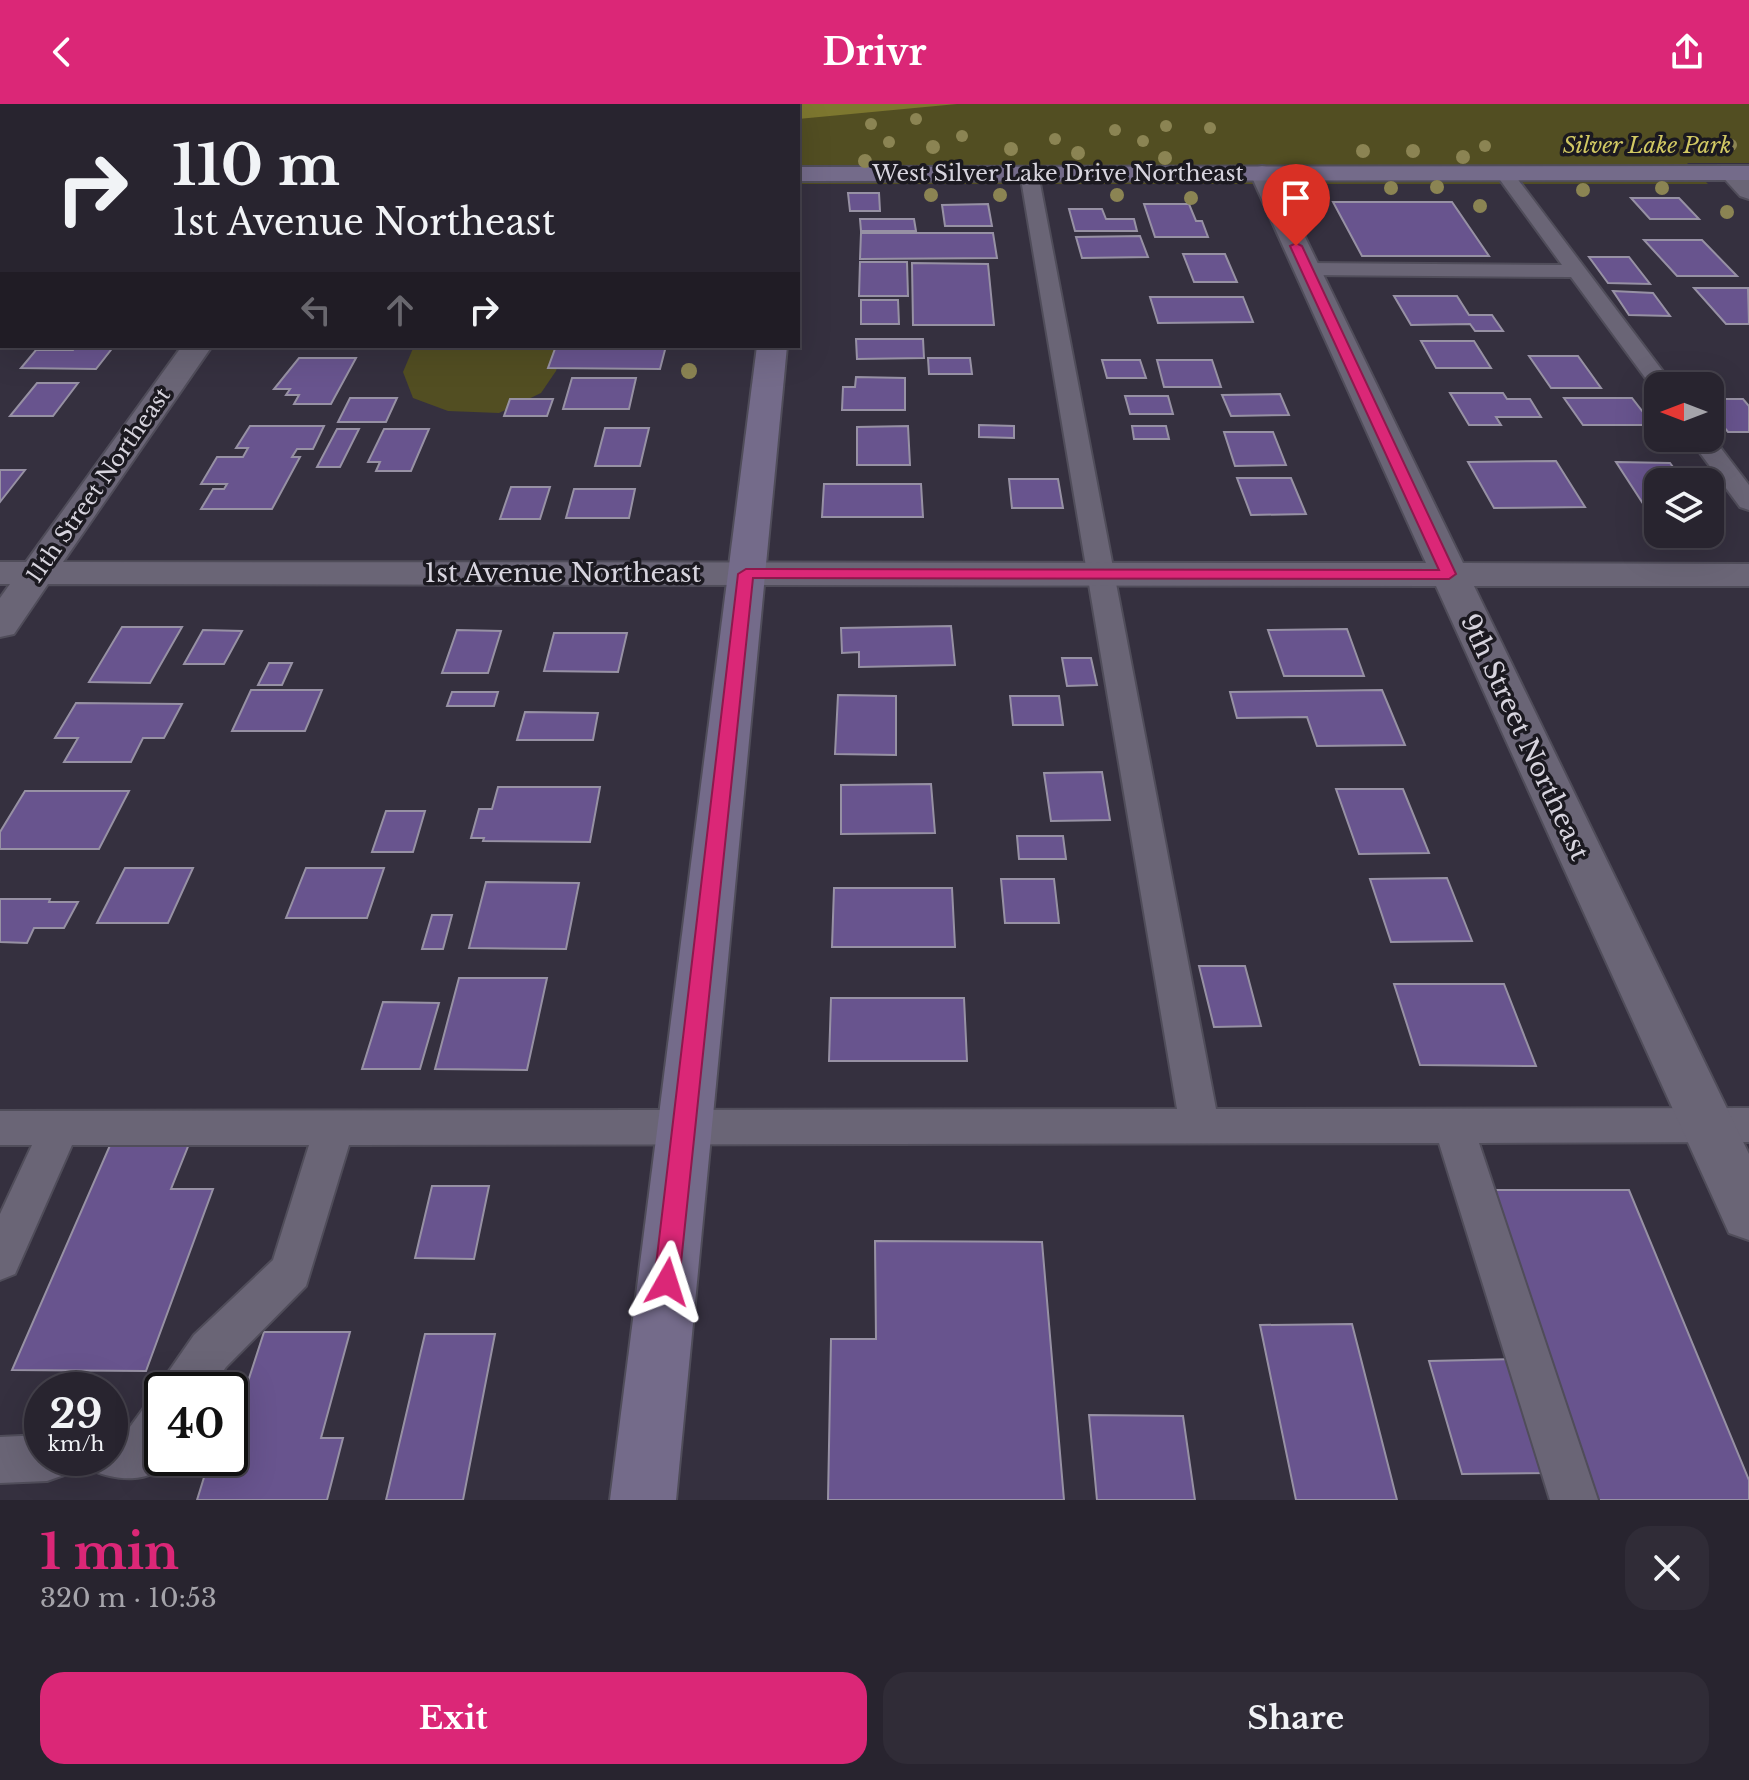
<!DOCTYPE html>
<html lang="en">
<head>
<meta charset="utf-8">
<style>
  body { margin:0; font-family:"Libre Baskerville",serif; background:#302c37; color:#f1f3f6; height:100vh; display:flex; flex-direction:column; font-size:30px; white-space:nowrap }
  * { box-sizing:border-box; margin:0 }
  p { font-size:26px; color:#a5a4aa }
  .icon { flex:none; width:44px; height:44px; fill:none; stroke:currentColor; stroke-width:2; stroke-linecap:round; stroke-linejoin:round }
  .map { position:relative; height:1396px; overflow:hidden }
  .details { display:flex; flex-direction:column; background:#28242f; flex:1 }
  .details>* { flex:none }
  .banner { position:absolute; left:0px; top:0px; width:800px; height:244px; box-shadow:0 8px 32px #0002,0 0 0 2px #44414b; background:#28242f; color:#f1f3f6; overflow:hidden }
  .needle { width:52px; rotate:270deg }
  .fabs { position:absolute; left:1644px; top:268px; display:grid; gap:16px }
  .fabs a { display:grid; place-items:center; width:80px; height:80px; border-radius:16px; background:#28242f; box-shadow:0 8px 32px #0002,0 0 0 2px #44414b; font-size:40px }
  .speed { position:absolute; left:24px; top:1268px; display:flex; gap:16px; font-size:40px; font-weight:700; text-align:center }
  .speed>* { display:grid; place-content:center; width:104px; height:104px; border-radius:50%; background:#28242f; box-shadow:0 8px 32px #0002,0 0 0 2px #44414b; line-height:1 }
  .speed small { font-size:20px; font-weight:400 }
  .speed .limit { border:4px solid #111; border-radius:12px; background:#fff; color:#111 }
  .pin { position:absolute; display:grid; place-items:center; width:68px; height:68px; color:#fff; margin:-82px -34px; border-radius:50% 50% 50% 0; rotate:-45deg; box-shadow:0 0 8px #0007 }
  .pin .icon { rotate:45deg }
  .me { position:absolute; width:88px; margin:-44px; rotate:6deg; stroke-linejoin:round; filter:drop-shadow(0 0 6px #0008) }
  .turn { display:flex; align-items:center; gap:28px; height:168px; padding:0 40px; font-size:36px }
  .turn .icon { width:104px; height:104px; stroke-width:2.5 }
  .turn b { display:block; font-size:56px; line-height:68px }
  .lanes { display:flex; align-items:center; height:76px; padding:0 40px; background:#0003; justify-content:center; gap:40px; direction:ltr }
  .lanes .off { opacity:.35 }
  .round { display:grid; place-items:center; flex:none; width:84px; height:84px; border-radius:24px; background:#302c37 }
  .headline { display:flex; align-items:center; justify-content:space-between; height:136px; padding:0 40px }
  h1 { font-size:48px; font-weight:700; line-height:60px; color:#db2777 }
  .action { display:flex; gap:16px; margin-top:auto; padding:16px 40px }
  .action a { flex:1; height:92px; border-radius:24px; background:#db2777; color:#fff; font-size:32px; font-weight:700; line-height:92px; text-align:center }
  .action a+a { background:#302c37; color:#f1f3f6 }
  header { display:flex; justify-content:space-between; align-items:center; height:104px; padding:0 40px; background:#db2777; color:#fff; font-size:36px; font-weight:700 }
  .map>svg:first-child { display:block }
  .green { fill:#524e22 }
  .water { fill:#7d772f }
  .building { fill:#68548e; stroke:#9791a4; stroke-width:2 }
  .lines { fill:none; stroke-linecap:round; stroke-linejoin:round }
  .lane-casing { stroke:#504d5a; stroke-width:4 }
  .street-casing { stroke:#504d5a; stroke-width:4 }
  .secondary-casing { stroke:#504d5a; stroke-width:4 }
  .lane { fill:#6a6576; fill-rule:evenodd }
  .street { fill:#6a6576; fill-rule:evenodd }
  .secondary { fill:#746b8a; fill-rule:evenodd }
  .tree { fill:#8b8453 }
  .route { fill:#db2777; stroke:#8e194d; stroke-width:2 }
  .labels { text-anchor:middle; stroke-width:7; stroke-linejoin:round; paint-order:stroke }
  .far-park-label { font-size:22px; font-style:italic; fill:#d1c863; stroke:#1b1920 }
  .far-street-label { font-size:22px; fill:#d7d4de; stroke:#1b1920 }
  .street-label { font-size:26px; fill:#d7d4de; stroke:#1b1920 }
</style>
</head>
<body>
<header><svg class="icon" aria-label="back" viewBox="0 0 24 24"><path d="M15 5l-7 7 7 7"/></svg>Drivr<svg class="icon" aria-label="share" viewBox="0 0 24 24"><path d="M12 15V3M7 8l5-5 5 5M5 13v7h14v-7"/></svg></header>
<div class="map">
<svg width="1749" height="1396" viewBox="0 0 1749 1396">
  <rect width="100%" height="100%" fill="#35303f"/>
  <g class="green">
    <polygon points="0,0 1749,0 1749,59 1687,59 1708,80 798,80 798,2 2,2 0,150"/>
    <polygon points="414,242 564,242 556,267 541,289 499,309 448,307 413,294 403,268"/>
  </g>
  <polygon class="water" points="0,0 957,0 798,15 798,2 2,2 0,82"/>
  <g class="building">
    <polygon points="848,89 879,89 880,107 850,107"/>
    <polygon points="1631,94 1679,94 1699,115 1650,115"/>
    <polygon points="1333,98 1452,98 1489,152 1362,152"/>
    <polygon points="988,100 992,122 945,122 942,101"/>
    <polygon points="1144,100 1189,100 1196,117 1202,117 1208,133 1155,133"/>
    <polygon points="1069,105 1102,105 1106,115 1134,115 1137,127 1075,127"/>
    <polygon points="860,115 914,115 916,127 861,127"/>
    <polygon points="861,129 993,129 997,154 860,155"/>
    <polygon points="1140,132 1148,153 1082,154 1076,133"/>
    <polygon points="1644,136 1702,136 1737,172 1677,172"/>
    <polygon points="1183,150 1225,150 1237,178 1194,178"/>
    <polygon points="1589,153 1629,153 1650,180 1608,179"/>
    <polygon points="860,158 907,158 908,192 859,192"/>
    <polygon points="912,159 988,160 994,221 913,221"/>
    <polygon points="1694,184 1748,184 1749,220 1726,220"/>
    <polygon points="1613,187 1653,189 1670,212 1629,211"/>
    <polygon points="1394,192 1457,192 1469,211 1492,211 1503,227 1475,227 1470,220 1411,221"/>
    <polygon points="1150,193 1243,193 1253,218 1158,219"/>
    <polygon points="861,196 898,196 899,220 861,220"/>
    <polygon points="856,235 923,235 924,254 857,255"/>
    <polygon points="1421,237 1474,237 1491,264 1436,264"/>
    <polygon points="76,242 114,242 96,265 21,264 36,246 73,246"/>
    <polygon points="556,242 666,242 660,265 548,264"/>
    <polygon points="1529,252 1578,252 1601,284 1551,284"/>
    <polygon points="299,254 356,254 331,300 294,300 299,291 286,291 290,285 274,285"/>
    <polygon points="928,254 970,254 972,270 929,270"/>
    <polygon points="1102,256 1140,256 1146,274 1107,274"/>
    <polygon points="1157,256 1212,256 1221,283 1164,283"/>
    <polygon points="856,273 905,274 905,306 842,306 843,283 855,283"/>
    <polygon points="572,274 636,274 629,305 563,305"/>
    <polygon points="37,279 78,279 53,312 10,312"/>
    <polygon points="1450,289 1503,289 1507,295 1530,295 1541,313 1496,313 1501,321 1469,321"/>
    <polygon points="1280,290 1289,311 1231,312 1222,291"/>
    <polygon points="1125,292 1168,292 1173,310 1130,310"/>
    <polygon points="350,294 397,294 386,318 338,318"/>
    <polygon points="1564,294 1632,294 1653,321 1583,321"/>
    <polygon points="510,295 553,295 547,312 504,312"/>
    <polygon points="1710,295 1743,295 1749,302 1749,328 1728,328 1710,306"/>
    <polygon points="979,321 1014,322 1014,334 979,333"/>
    <polygon points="250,322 324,322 313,345 297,345 292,353 300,353 272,405 201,405 213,385 224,385 227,380 201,380 217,353 243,353 248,344 236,344"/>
    <polygon points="908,322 910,361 857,361 857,323"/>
    <polygon points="1132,322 1166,322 1169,335 1134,335"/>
    <polygon points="605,324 649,324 640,362 595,362"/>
    <polygon points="337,325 359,325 340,363 317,363"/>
    <polygon points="384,325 429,325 411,367 376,367 380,358 368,358"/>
    <polygon points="1224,328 1273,328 1286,361 1235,362"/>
    <polygon points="1556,357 1585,403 1494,404 1468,358"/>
    <polygon points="1616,358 1670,359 1684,378 1658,378 1658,412 1651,412"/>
    <polygon points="0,366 25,366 0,398"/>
    <polygon points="1237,374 1291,374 1306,410 1251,411"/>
    <polygon points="1009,375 1058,375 1063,404 1012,404"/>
    <polygon points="824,380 921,380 923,413 822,413"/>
    <polygon points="511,383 550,383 540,415 500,415"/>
    <polygon points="574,385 635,385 629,414 566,414"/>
    <polygon points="951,522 955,561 859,563 859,548 842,549 841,524"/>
    <polygon points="122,523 182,523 150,579 89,578"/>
    <polygon points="1347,525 1364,572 1284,572 1268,526"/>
    <polygon points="203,526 242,527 224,560 184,560"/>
    <polygon points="457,526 501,527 488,569 442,569"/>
    <polygon points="554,529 627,529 618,568 544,567"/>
    <polygon points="1062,554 1091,554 1097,581 1067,582"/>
    <polygon points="269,559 292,559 282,581 258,581"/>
    <polygon points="251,586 322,586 305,627 232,627"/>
    <polygon points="1382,586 1405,641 1317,642 1307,613 1237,614 1230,588"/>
    <polygon points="452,588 498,588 494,602 447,602"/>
    <polygon points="838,591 896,592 896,651 835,650"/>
    <polygon points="1010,592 1059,592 1063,621 1013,621"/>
    <polygon points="76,599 182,600 164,634 143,634 131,658 64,658 78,634 55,634"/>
    <polygon points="525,608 598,609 593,636 517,636"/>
    <polygon points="1102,668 1110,716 1051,717 1044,669"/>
    <polygon points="931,680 935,729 841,730 841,681"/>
    <polygon points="498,683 600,683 590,738 483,737 484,734 471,734 479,705 492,705"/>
    <polygon points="1336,685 1403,685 1429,749 1359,750"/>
    <polygon points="25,687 129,687 99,745 0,745 0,728"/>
    <polygon points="386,707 425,707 413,748 372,748"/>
    <polygon points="1017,732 1063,732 1066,755 1019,755"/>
    <polygon points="125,764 193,764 168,819 97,819"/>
    <polygon points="306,764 384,764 367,814 286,814"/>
    <polygon points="1447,774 1472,837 1391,838 1370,775"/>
    <polygon points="1001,775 1054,775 1059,819 1005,819"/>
    <polygon points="486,778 579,779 566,845 469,844"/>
    <polygon points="834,784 952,784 955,843 832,843"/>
    <polygon points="0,795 50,795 49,798 78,798 64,824 34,824 27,839 0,838"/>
    <polygon points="432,811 452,811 443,845 422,845"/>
    <polygon points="1199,862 1245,862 1261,922 1214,923"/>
    <polygon points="459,874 547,874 527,966 435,965"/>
    <polygon points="1394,880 1504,880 1536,962 1420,961"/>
    <polygon points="831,894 964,894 967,957 829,957"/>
    <polygon points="383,898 439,899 420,965 362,965"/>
    <polygon points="111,1039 189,1040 171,1085 213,1085 146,1267 12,1266"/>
    <polygon points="432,1082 489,1082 474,1155 415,1154"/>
    <polygon points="1487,1086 1629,1086 1749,1376 1749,1396 1591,1396"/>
    <polygon points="875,1137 1042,1138 1064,1396 828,1396 831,1235 876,1235"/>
    <polygon points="1352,1220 1397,1396 1296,1396 1260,1221"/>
    <polygon points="264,1228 350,1228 321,1334 343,1334 327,1396 197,1396 210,1354 230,1354 230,1333"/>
    <polygon points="425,1230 495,1230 463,1396 386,1396"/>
    <polygon points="1517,1255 1555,1369 1462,1370 1429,1257"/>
    <polygon points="1089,1311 1183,1312 1195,1396 1097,1396"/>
  </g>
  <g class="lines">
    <defs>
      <g id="lane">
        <polygon points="1029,64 1038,69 1216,1005 1749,1004 1749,1038 1479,1039 1598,1396 1550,1396 1439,1039 349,1041 306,1182 226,1263 210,1286 162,1286 162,1290 160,1286 167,1270 194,1231 273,1156 309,1041 72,1041 15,1170 0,1176 0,1110 32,1041 0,1041 0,1007 1177,1005 1020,69"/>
        <polygon points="1504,64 1510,65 1674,282 1658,282 1658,288 1655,287 1571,173 1307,171 1297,165 1307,159 1562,161 1495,69"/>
        <polygon points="1710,330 1749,381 1749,406 1740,403 1689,334 1710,334"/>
        <path d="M 162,1294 C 162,1309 166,1347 163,1356 C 154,1382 112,1375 94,1367 L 88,1354 L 110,1354 L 110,1328 L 127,1327 L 146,1301 Z"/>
        <polygon points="42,1331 42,1354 70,1354 64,1371 47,1377 0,1379 0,1333"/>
      </g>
      <g id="street">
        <polygon points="1262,62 1271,64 1274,69 1463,459 1749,460 1749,482 1474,482 1749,1050 1749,1136 1729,1129 1436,482 48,480 14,530 0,533 0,494 10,480 0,480 0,458 26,458 182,242 212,242 63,458 1426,459 1250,69 1253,64"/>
        <polygon points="1731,62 1740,64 1749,73 1749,95 1740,92 1719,69 1722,64"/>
      </g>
      <g id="secondary">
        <polygon points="1749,62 1749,76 798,77 798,63"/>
        <rect x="0" y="121" width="2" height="16"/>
        <polygon points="757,242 787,242 676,1396 610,1396"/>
      </g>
    </defs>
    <use href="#lane" class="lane-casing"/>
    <use href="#street" class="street-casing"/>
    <use href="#secondary" class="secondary-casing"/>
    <use href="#lane" class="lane"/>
    <use href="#street" class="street"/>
    <use href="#secondary" class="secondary"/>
  </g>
  <g class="tree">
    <circle cx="916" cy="15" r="6"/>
    <circle cx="871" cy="20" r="6"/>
    <circle cx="1166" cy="22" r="6"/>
    <circle cx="1210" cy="24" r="6"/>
    <circle cx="1115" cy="26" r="6"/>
    <circle cx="962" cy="32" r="6"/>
    <circle cx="1055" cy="35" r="6"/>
    <circle cx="1143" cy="37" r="6"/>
    <circle cx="889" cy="38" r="6"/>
    <circle cx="1731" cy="41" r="6"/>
    <circle cx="933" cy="43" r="7"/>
    <circle cx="1485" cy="42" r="6"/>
    <circle cx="1589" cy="43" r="7"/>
    <circle cx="1011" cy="45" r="7"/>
    <circle cx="1363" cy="47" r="7"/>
    <circle cx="1413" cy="47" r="7"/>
    <circle cx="1078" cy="49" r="7"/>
    <circle cx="1463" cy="53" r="7"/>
    <circle cx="1165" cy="54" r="7"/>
    <circle cx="865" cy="57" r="7"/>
    <circle cx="1437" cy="83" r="7"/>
    <circle cx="1391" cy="84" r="7"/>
    <circle cx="1662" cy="84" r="7"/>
    <circle cx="1583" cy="86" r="7"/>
    <circle cx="931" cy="91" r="7"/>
    <circle cx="1000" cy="91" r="7"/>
    <circle cx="1117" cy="91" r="7"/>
    <circle cx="1191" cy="94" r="7"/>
    <circle cx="1480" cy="102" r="7"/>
    <circle cx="1727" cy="108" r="7"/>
    <circle cx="689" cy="267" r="8"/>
  </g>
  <polygon class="route" points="1296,139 1302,142 1456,470 1449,475 753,474 679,1178 675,1186 667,1190 658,1186 654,1178 738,470 746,465 1439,466 1290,142"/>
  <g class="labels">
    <g class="far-park-label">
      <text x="1647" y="49">Silver Lake Park</text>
    </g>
    <g class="far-street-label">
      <text x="1058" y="77">West Silver Lake Drive Northeast</text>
      <text transform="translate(98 381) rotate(-55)" y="8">11th Street Northeast</text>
    </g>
    <g class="street-label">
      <text x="563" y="478">1st Avenue Northeast</text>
      <text transform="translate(1525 633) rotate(65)" y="9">9th Street Northeast</text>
    </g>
  </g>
</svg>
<div class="fabs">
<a><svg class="needle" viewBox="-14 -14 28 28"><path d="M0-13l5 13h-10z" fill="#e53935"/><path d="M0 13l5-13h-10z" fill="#a5a4aa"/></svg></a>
<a><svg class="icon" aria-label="layers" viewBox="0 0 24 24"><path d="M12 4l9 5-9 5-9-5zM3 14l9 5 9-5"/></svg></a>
</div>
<div class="speed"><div>29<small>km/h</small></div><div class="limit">40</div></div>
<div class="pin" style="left:1296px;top:142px;background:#d93025"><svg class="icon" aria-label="arrive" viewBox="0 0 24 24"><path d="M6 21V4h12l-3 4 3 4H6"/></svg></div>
<svg class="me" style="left:667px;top:1178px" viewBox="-20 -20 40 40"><path d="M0-17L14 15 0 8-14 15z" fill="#db2777" stroke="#fff" stroke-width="4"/></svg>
<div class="banner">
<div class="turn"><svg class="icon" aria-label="right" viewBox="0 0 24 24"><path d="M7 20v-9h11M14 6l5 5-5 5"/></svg><div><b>110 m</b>1st Avenue Northeast</div></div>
<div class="lanes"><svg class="icon off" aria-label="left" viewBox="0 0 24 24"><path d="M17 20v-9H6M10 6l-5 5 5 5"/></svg><svg class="icon off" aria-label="ahead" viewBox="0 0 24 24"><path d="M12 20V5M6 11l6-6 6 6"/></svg><svg class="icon" aria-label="right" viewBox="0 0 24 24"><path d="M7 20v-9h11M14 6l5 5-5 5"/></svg></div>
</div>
</div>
<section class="details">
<div class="headline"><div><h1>1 min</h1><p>320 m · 10:53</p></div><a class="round"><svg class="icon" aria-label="close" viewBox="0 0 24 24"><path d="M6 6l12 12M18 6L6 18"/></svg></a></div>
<div class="action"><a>Exit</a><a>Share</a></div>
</section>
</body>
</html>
